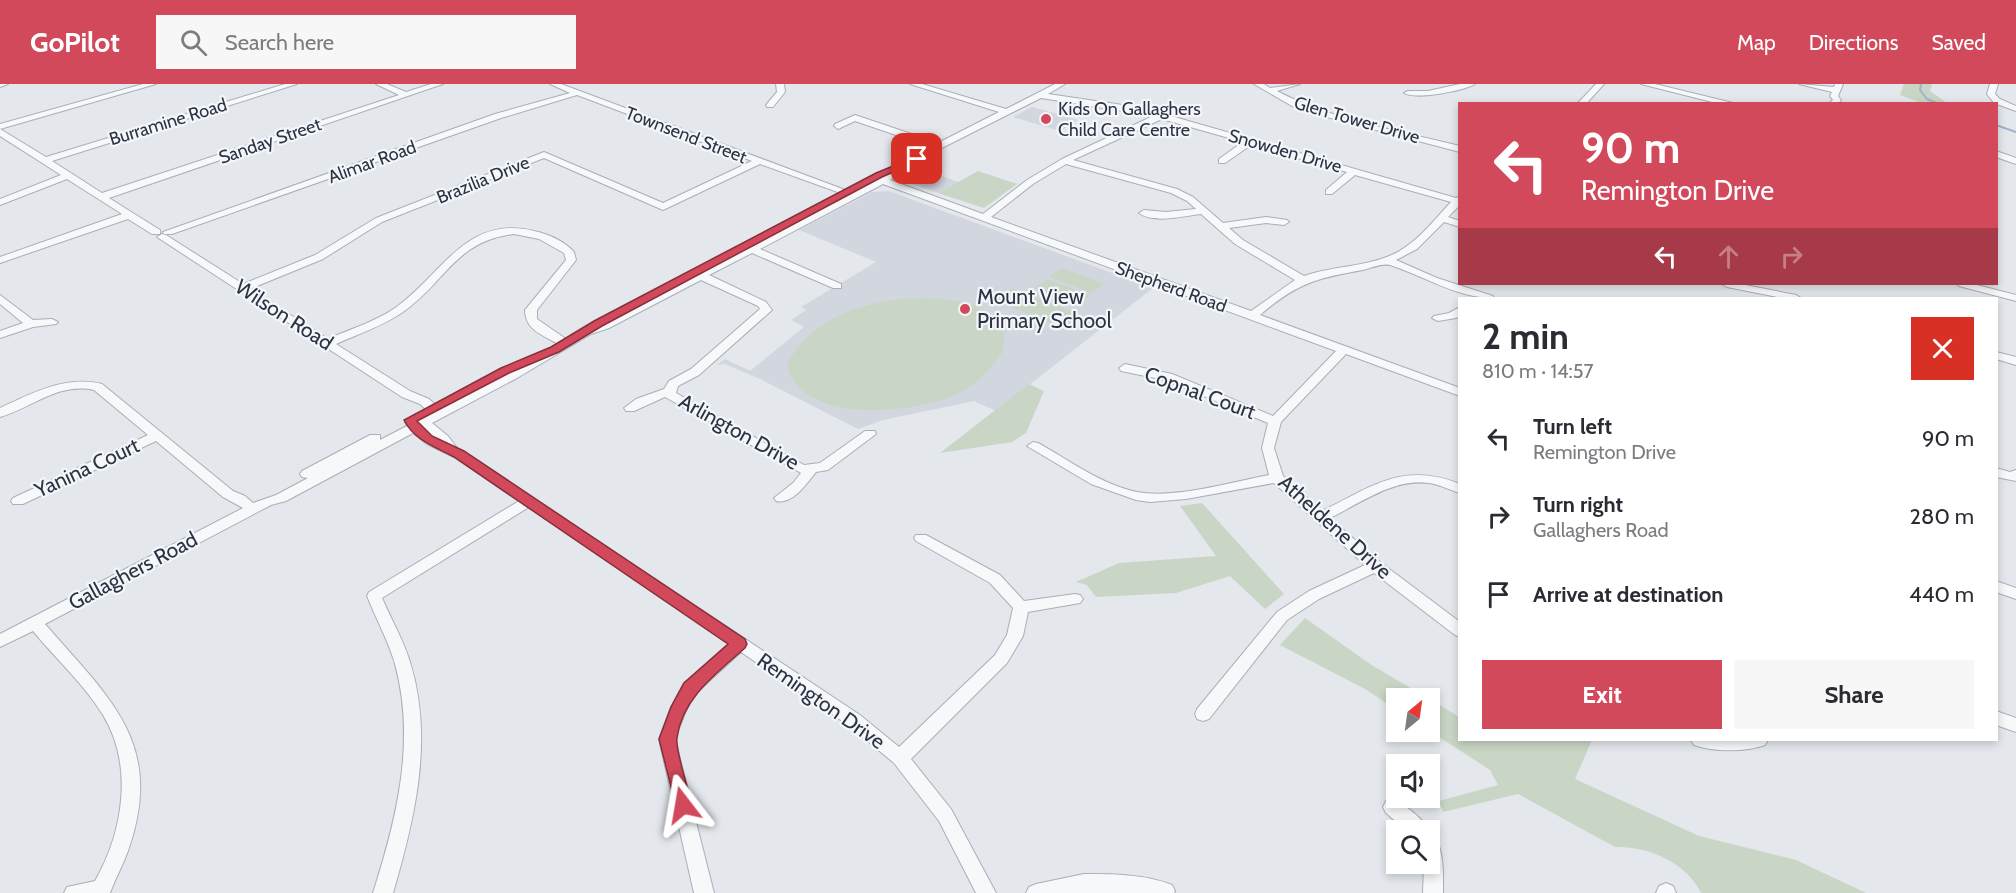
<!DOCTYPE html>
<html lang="en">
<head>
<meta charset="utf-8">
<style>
  body { margin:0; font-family:Cabin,sans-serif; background:#f7f7f7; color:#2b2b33; height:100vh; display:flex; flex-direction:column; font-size:22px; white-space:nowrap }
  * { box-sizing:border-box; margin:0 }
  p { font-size:20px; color:#7c7c81 }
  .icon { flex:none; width:33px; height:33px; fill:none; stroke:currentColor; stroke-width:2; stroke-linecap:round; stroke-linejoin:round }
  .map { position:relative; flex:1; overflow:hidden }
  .details { position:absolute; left:1458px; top:213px; width:540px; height:444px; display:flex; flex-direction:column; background:#fff; border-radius:0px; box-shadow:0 3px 9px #0003 }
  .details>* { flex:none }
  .guide { position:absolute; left:1458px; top:18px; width:540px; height:183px; border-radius:0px; box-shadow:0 3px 9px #0003; background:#d1495b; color:#fff; overflow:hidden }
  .needle { width:39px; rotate:29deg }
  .tools { position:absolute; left:1386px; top:604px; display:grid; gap:12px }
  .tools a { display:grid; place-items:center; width:54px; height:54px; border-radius:0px; background:#fff; box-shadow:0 3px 9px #0003; font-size:30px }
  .pin { position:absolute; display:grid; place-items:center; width:51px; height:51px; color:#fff; margin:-26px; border-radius:12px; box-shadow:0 3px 9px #0006 }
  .me { position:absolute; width:66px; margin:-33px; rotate:346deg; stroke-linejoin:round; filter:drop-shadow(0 0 4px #0008) }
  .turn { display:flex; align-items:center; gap:21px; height:126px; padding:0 24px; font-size:27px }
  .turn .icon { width:78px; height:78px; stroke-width:2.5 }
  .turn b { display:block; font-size:42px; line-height:51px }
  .lanes { display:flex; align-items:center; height:57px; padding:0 24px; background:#0003; justify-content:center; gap:30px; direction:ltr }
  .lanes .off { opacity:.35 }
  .round { display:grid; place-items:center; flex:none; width:63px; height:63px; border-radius:0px; background:#f7f7f7 }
  .headline { display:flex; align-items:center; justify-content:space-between; height:102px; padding:0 24px }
  h1 { font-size:36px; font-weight:700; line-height:45px }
  .cta { display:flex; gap:12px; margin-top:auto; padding:12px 24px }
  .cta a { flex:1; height:69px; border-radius:0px; background:#d1495b; color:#fff; font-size:24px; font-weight:700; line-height:69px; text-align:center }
  .cta a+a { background:#f7f7f7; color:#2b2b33 }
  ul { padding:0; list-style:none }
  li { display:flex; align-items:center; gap:18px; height:78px; padding:0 24px }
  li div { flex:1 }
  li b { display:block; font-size:22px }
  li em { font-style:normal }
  header { display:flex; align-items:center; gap:36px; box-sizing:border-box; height:84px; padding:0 30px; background:#d1495b; color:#fff }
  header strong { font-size:28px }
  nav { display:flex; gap:33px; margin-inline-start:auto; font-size:21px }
  .search { width:420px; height:54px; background:#f7f7f7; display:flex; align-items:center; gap:15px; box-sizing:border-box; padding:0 21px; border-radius:0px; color:#7c7c81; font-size:22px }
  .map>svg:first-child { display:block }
  .built { fill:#d2d6de }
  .green { fill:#c9d6c5 }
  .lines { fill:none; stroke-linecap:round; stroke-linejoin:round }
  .stream { stroke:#9fb4cc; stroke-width:2 }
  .minor-casing { stroke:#a9aeb7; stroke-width:2 }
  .minor { fill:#f7f8fa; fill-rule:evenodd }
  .route { fill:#d1495b; stroke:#882f3b; stroke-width:1.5 }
  .poi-dot { fill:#d1495b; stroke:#f4f6f9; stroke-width:2 }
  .labels { text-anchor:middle; stroke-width:4.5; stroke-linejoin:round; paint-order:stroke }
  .far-poi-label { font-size:18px; fill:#2b3445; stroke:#f4f6f9; text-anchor:start }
  .far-street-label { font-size:18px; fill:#2b3445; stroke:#f4f6f9 }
  .poi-label { font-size:21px; fill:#2b3445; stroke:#f4f6f9; text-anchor:start }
  .street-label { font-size:21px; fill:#2b3445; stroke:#f4f6f9 }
</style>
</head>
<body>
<header>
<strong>GoPilot</strong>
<div class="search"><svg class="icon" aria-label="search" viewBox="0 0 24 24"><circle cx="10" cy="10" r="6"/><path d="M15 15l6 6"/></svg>Search here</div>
<nav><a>Map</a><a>Directions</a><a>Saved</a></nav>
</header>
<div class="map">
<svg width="2016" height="809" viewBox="0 0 2016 809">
  <rect width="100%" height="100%" fill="#e4e7ec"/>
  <g class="built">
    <polygon points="1032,23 1061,31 1078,36 1060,47 1013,33"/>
    <polygon points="918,83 958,98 938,109 898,94"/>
    <polygon points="889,107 1153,204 996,327 974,317 883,336 858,345 760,295 725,280 717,281 725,275 750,287 804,243 791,236 806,226 801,223 876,178 799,146 872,108"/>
  </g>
  <g class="green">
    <polygon points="1904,0 1932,0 1930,7 1947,19 1922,19 1900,11"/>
    <polygon points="978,87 1017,100 984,124 938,109"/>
    <polygon points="1062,184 1104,200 1091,209 1049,193"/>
    <polygon points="1047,195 1090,211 1077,221 1034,204"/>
    <polygon points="1011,204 1076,229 1059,242 993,216"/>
    <path d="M 902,215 C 935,214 980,212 1002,241 C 1003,248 1005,257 1003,264 C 1002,271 995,278 991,283 C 981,295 969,305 955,311 C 913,330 799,341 787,280 C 811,236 854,221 902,215 Z"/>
    <polygon points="1029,300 1044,307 1026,349 1012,358 940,369"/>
    <polygon points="1202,419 1284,510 1265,525 1230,492 1176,509 1096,513 1087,501 1076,498 1119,479 1216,472 1180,422"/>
    <polygon points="1305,534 1370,580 1429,615 1396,615 1396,626 1367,606 1280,561"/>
    <path d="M 1430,615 L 1459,633 L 1460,656 L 1592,656 L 1575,695 L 1699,752 L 1796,776 L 1866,809 L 1701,809 C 1686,778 1648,762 1615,763 L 1518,710 L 1443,728 L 1439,717 L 1498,701 L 1490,686 L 1430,647 Z"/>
  </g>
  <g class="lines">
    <g class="stream">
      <polyline points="1921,0 1920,6 1927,15 1939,20"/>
      <polyline points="1996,41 2016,48"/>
    </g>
    <defs>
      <g id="minor">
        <polygon points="0,0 8,0 0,3"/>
        <polygon points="143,0 156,0 0,45 46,73 285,0 297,0 52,77 102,109 399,11 376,0 387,0 406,8 431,0 443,0 109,114 160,146 160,150 152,150 128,135 0,179 0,173 122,130 67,95 0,121 0,115 61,91 0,52 0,40"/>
        <path d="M 550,0 L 561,0 L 848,107 L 849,110 L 931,63 L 855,37 L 838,45 L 834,42 L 835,40 L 855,31 L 938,59 L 999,28 L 910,0 L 922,0 L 1006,25 L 1055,0 L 1065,0 L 1048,10 L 1143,24 L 1456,114 L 1460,112 L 1460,121 L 1448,133 L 1460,137 L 1460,143 L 1444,138 L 1417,165 L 1396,176 L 1437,194 L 1493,212 L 1494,214 C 1457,214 1424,192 1390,181 C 1382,179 1371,184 1363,186 C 1317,194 1297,199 1260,231 L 1460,304 L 1460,312 L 1346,270 L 1281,338 L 1274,364 L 1283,392 L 1322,427 C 1372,403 1402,377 1460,400 L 1460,409 C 1449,406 1439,400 1428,399 C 1394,394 1359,420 1330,434 L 1380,478 L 1460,538 L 1460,553 L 1455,551 L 1374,489 L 1319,515 L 1287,536 L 1209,635 L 1203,637 L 1197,635 L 1195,630 L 1197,625 L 1277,528 L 1309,507 L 1365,481 L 1274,399 L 1186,415 L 1150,418 L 1136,416 L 1091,400 L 1027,362 L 1033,358 L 1038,359 C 1069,376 1102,401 1137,408 C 1177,415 1230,398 1269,391 L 1262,364 L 1268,339 L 1165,296 L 1121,287 L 1119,284 L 1125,280 L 1172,290 L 1273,332 L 1336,267 L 883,100 L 760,165 L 841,200 L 841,204 L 833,204 L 752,169 L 709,191 L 766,218 L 772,226 L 699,291 L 678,302 L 676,309 L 804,381 L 820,379 L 865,347 L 875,347 L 876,350 L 828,386 L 816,388 C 807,399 793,421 776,417 L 774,414 L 793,399 L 801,389 L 665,313 L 634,327 L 626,327 L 624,324 L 636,315 L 664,305 L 669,297 L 691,285 L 760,225 L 758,222 L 701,196 L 609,244 L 591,250 L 517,294 L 432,339 L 448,352 L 457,364 L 860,631 L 899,663 L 995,571 L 1007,551 L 1013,524 L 990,499 L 916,457 L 914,454 L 916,451 L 926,451 L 1000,491 L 1024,517 L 1075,510 L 1080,511 L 1083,515 L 1080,519 L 1028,528 L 1023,552 L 1007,579 L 911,675 L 951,725 L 996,809 L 976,809 L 939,737 L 894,679 L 848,641 L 741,568 L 696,609 L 687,624 L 675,655 L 714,809 L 694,809 L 659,655 L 671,623 L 684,599 L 729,560 L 529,423 L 382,514 C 391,535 403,555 410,578 C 434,655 415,734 393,809 L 373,809 C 397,734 416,657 395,580 C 388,556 376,535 367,512 L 369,508 L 519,417 L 454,373 L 427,360 L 413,349 L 286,417 L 271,421 L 45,540 C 109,614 166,659 128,767 C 123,781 115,795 110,809 L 64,809 L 67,803 L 95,797 C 123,748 134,682 103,631 C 84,600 56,575 33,547 L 0,563 L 0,550 L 243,424 L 223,413 L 156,357 L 23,420 L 13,420 L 11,417 L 13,414 L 148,351 L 94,306 C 58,298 32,324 0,333 L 0,324 C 33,309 65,291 102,300 L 233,407 L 245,412 L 253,419 L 276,411 L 308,394 L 302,393 L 300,390 L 302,387 L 370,351 L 380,351 L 380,356 L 407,342 L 405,338 L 407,335 L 421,335 L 431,330 L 420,320 L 402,313 L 157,153 L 162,150 L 166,151 L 243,200 L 315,171 L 376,134 L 544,68 L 663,119 L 752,77 L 577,11 L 501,34 L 172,150 L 164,150 L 163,148 L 495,30 L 570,9 ZM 1041,14 L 1153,32 L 1062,75 L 1027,96 L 983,130 L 890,96 L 926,72 ZM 1162,35 L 1243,58 L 1219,75 L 1219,79 L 1225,79 L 1251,61 L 1347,88 L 1326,106 L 1326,110 L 1332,110 L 1355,91 L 1451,118 C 1434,136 1418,158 1394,170 C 1366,183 1333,182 1304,192 L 1243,156 L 1229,144 L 1266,139 L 1284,141 L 1289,138 L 1287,136 L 1266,133 L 1223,139 L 1193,113 L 1177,105 L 1073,76 ZM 544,74 L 663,126 L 760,80 L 846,111 L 752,161 L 742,160 L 741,162 L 744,165 L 701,187 L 692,187 L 691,189 L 693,192 L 566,255 L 537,235 L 537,226 L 576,176 L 574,168 C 564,157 548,150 534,147 C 466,130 441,192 395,224 C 375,238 350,245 328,255 L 250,205 L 323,175 L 382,138 ZM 1066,80 L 1171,109 L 1187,117 L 1196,125 L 1166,128 L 1144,126 L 1139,129 C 1154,140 1184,132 1201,130 L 1235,160 L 1295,196 L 1251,227 L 991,133 L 1033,100 ZM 514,150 L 539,155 L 564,169 L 566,176 L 525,226 C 525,246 543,251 558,260 L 440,325 L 429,315 L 410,307 L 336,260 C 358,250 383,242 403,228 C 446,198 455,157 514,150 Z"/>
        <polygon points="776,0 784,0 785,8 773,23 767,23 766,21 777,8"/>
        <path d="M 1254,0 L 1264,0 L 1270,4 L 1300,0 L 1277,7 C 1331,36 1400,47 1460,62 L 1460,68 L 1319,31 L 1292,22 Z"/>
        <path d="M 1460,0 L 1475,0 C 1463,7 1416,16 1404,9 L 1408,7 L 1428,7 Z"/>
        <polygon points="1596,0 1604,0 1586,20 1577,20"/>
        <polygon points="1641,0 1655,0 1737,20 1720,20"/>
        <polygon points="1799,0 1834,3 1835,0 1843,0 1838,12 1841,16 1838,20 1828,20 1833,16 1830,12 1832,8"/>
        <polygon points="1990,0 1998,0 1995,10 2000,15 2016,22 2016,27 1994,19 1987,10"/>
        <polygon points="1996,67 2016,74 2016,80 1996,73"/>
        <polygon points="1722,200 1740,200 1796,211 1801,214 1782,214 1727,203"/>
        <polygon points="1958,200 1973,200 2016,211 2016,217 1959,202"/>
        <polygon points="0,211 33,236 52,235 58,238 56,240 33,243 0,254 0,247 23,239 0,220"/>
        <polygon points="1460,223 1460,232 1456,234 1438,237 1432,234 1434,232 1449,229"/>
        <polygon points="1996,268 2016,273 2016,281 1996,275"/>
        <polygon points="1996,384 2010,388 2016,386 2016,397 1996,393"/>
        <polygon points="1996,497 2016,504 2016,515 1996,508"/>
        <polygon points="1996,627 2016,634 2016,648 1996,641"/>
        <path d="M 1691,656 L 1768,656 L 1765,661 C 1746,668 1713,668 1694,661 Z"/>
        <path d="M 1392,715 C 1404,720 1424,735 1429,747 L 1407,747 L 1386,729 L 1383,723 L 1386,717 Z"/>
        <path d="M 1430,755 L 1437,757 C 1444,773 1443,791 1443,809 L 1423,809 L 1424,780 L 1430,780 Z"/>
        <path d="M 1084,790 C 1112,790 1145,790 1172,801 L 1175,807 L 1174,809 L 1026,809 L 1029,803 L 1036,800 Z"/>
        <polygon points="1666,799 1673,802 1676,809 1656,809 1659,802"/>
      </g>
    </defs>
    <use href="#minor" class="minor-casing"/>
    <use href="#minor" class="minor"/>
  </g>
  <path class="route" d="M 917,72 L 921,75 L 920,76 L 882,93 L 602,242 L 559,268 L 509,289 L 417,337 L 432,352 L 464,367 L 745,555 L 747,560 L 745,564 C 717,589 682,614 677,654 C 675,666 689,707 692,721 L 690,727 L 683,729 L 677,727 L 659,655 L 671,623 L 684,599 L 728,560 L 454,373 C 435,363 414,356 404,336 L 501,284 L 551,263 L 594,237 L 876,89 Z"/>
  <g class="poi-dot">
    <circle cx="1046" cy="35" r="6"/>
    <circle cx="965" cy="225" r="6"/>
  </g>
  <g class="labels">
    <g class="far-poi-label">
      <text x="1058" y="31">Kids On Gallaghers<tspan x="1058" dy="21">Child Care Centre</tspan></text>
    </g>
    <g class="far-street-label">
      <text transform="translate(1357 36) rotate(16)" y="6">Glen Tower Drive</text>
      <text transform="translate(168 38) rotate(-17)" y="6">Burramine Road</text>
      <text transform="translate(686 51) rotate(21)" y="6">Townsend Street</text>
      <text transform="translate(270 57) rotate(-19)" y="6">Sanday Street</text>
      <text transform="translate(1285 67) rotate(16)" y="6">Snowden Drive</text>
      <text transform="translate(372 78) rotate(-20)" y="6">Alimar Road</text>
      <text transform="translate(483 96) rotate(-22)" y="6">Brazilia Drive</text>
      <text transform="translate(1171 203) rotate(20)" y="6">Shepherd Road</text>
    </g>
    <g class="poi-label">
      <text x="977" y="220">Mount View<tspan x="977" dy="24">Primary School</tspan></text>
    </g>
    <g class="street-label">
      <text transform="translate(284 231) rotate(33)" y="7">Wilson Road</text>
      <text transform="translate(1200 309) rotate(20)" y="7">Copnal Court</text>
      <text transform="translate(739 348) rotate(29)" y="7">Arlington Drive</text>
      <text transform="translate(87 384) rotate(-25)" y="7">Yanina Court</text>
      <text transform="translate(1335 443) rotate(42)" y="7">Atheldene Drive</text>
      <text transform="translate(133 487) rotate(-28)" y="7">Gallaghers Road</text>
      <text transform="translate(821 617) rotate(35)" y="7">Remington Drive</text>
    </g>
  </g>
</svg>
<div class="tools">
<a><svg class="needle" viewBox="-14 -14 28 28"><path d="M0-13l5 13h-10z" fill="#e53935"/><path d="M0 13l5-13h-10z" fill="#7c7c81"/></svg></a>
<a><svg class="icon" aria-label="sound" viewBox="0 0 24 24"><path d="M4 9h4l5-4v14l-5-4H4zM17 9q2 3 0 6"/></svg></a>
<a><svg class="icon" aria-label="search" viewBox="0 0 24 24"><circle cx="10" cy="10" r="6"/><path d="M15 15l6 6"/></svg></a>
</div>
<div class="pin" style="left:917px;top:75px;background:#d93025"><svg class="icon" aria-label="arrive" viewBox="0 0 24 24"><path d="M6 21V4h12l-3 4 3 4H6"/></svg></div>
<svg class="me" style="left:683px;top:721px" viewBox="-20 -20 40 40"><path d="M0-17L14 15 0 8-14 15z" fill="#d1495b" stroke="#fff" stroke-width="4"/></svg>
<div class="guide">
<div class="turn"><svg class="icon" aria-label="left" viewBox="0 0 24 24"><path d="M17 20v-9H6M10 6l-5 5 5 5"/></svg><div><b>90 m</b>Remington Drive</div></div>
<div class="lanes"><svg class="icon" aria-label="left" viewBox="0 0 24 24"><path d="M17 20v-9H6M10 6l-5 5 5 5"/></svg><svg class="icon off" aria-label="ahead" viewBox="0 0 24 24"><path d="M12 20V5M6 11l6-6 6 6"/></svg><svg class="icon off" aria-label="right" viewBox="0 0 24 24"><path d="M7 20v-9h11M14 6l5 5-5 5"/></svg></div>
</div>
<section class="details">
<div class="headline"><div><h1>2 min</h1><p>810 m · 14:57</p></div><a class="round" style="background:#d93025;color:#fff"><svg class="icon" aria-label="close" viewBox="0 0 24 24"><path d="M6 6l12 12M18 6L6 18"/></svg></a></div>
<ul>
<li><svg class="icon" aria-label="left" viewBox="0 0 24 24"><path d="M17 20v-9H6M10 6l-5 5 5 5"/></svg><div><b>Turn left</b><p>Remington Drive</p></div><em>90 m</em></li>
<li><svg class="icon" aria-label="right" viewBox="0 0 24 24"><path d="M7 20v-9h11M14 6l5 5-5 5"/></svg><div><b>Turn right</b><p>Gallaghers Road</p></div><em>280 m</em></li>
<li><svg class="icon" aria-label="arrive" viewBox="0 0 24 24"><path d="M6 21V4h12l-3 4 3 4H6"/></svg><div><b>Arrive at destination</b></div><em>440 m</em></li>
</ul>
<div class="cta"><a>Exit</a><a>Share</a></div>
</section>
</div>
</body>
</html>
